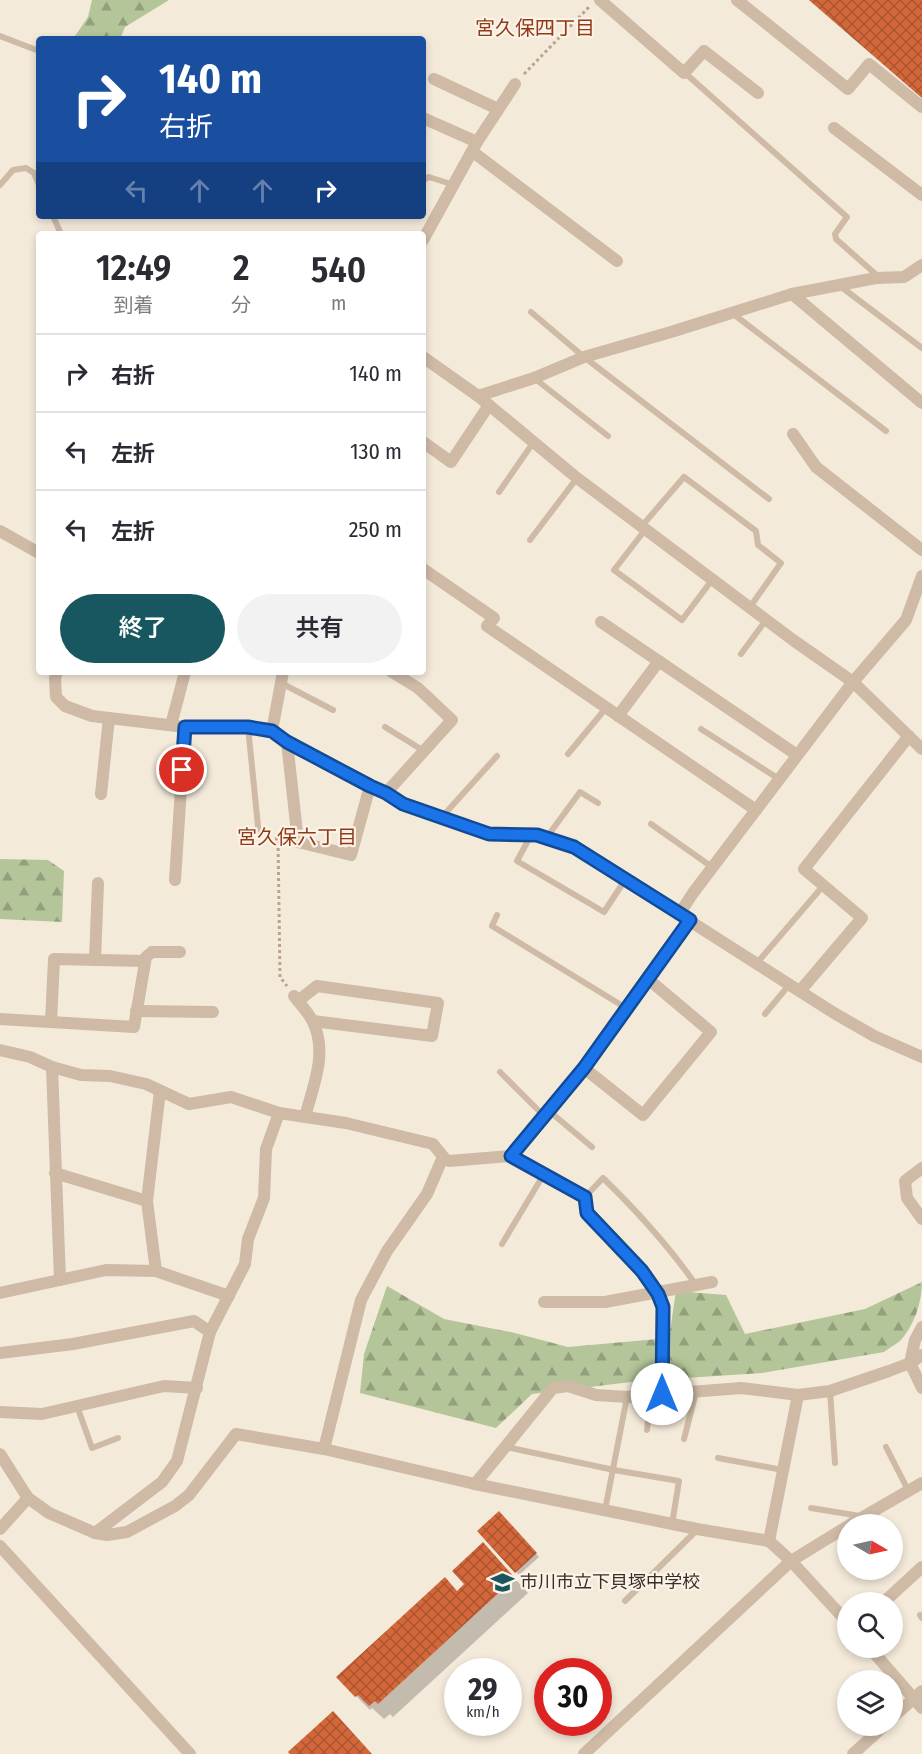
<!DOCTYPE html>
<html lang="ja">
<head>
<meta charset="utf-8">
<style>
  body { margin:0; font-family:"Fira Sans Condensed","Noto Sans JP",sans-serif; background:#f2f2f3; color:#2b2b33; height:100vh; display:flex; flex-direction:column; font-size:22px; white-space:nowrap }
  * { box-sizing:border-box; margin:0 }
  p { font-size:20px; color:#7c7c81 }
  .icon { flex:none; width:33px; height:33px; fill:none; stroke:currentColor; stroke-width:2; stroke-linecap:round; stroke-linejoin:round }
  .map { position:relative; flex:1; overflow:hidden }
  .side { position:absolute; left:36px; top:231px; width:390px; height:444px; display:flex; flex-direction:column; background:#fff; border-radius:6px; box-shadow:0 3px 9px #0003 }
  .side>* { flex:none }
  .guide { position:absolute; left:36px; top:36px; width:390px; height:183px; border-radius:6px; box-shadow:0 3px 9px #0003; background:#1a4fa0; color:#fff; overflow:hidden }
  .needle { width:39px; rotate:99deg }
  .buttons { position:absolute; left:837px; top:1514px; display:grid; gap:12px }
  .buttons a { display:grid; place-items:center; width:66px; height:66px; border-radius:50%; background:#fff; box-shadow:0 3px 9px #0003; font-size:30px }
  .speed { position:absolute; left:444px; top:1658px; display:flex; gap:12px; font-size:30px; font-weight:700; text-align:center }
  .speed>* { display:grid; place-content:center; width:78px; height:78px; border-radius:50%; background:#fff; box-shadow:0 3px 9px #0003; line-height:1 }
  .speed small { font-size:15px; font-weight:400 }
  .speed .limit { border:9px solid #d22; background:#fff; color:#111 }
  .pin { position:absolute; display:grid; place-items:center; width:51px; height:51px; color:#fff; margin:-26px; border:3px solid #fff; border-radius:50%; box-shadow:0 2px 6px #0007 }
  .me { position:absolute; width:66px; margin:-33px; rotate:0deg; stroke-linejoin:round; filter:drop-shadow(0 0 4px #0008) }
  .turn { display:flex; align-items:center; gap:21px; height:126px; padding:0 24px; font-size:27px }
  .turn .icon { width:78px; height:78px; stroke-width:2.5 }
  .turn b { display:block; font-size:42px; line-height:51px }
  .lanes { display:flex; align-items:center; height:57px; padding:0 24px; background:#0003; justify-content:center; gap:30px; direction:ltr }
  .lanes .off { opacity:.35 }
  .eta { display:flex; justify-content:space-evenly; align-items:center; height:102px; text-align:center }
  .eta b { font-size:36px; font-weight:600; line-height:42px }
  .action { display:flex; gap:12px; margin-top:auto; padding:12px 24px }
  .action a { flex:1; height:69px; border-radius:36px; background:#18575f; color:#fff; font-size:24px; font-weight:600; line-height:69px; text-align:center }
  .action a+a { background:#f2f2f3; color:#2b2b33 }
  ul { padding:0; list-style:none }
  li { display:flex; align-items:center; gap:18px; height:78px; padding:0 24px; border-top:2px solid #e1e1e2 }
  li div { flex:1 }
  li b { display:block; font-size:22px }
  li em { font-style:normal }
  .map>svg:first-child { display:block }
  .forest { fill:url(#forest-firs) }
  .shadow { fill:#0003 }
  .building { fill:url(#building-cross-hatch) }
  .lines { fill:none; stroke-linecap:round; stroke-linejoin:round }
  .path { stroke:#baa48f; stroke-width:3; stroke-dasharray:3 3; stroke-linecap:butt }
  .service { stroke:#cebaa5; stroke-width:6 }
  .minor { stroke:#cebaa5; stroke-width:12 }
  .route-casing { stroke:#114b97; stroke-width:15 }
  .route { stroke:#1a73e8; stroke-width:10 }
  .labels { text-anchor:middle; stroke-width:4.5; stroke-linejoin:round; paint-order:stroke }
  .poi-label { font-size:18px; fill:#392e27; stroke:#fbf3e7; text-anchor:start }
  .neighbourhood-label { font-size:20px; fill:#913a17; stroke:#fbf3e7 }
</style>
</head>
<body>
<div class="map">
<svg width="922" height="1754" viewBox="0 0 922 1754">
  <defs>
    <pattern id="forest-firs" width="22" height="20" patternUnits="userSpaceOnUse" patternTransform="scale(1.5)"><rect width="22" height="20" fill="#b4c599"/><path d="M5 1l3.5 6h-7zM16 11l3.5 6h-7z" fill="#93a07d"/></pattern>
    <pattern id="building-cross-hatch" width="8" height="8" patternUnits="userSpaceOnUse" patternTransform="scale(1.5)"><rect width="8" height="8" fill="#d3673a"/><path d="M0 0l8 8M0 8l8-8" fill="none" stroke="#ac5531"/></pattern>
  </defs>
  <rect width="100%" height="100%" fill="#f4eada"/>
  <g class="forest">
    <polygon points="92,0 169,0 125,27 120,39 73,39 88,17"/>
    <polygon points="0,859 48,860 64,871 62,922 0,919"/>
    <path d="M 922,1282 C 922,1302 914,1326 900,1341 C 895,1345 889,1348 884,1352 L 762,1373 L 639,1381 L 532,1394 L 496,1428 L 360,1393 L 364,1354 L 387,1286 L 444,1319 L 515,1333 L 568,1347 L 669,1338 L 676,1291 L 726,1295 L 745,1334 L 865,1309 Z"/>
  </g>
  <g class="shadow">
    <polygon points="809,0 922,0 922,98"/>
    <polygon points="499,1513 539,1557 519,1575 479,1531"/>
    <polygon points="497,1559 528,1593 393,1717 390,1714 384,1719 372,1708 370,1710 356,1696 458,1592"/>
  </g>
  <g class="building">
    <polygon points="809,0 922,0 922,98"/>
    <polygon points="499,1511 537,1553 515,1573 477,1531"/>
    <polygon points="483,1542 515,1578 378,1704 375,1701 369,1706 358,1695 355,1697 336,1677 445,1577 457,1591 464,1584 452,1571"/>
    <polygon points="333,1711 372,1754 290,1754 288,1752"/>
  </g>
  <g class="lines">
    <g class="path">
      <polyline points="524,74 590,6"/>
      <polyline points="269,838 278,839 280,977 287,986"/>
    </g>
    <g class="service">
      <polyline points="0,36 39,51"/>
      <polyline points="685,73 847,217 835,234 836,239 880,278"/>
      <polyline points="423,180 429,177 454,185"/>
      <polyline points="0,185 13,170 26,168 34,173 39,185"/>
      <polyline points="53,216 61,234"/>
      <polyline points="840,286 922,348"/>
      <polyline points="531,312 584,357 769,499"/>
      <polyline points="732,313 886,431"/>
      <polyline points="534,378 608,436"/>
      <polyline points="499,492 533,443"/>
      <polyline points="641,527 684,477 756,531 758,545 781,563 750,607"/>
      <polyline points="645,530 614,570 682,620 712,580"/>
      <polyline points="530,540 577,478"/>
      <polyline points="741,654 766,620"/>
      <polyline points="281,683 333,710"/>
      <polyline points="248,727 259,836"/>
      <polyline points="385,727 424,751"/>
      <polyline points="701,729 779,779"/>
      <polyline points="568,754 606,708"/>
      <polyline points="441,818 497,756"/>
      <polyline points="651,824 712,867"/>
      <polyline points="531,835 517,861 604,912 625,880"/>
      <polyline points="547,837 580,792 598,803"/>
      <polyline points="497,915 492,926 626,1008"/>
      <polyline points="757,963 823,886"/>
      <polyline points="765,1014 789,985"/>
      <polyline points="500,1072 544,1116"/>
      <polyline points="549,1111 592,1147"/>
      <path d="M 585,1197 L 603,1178 C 638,1212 668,1245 696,1285"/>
      <polyline points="502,1244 544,1174"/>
      <polyline points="830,1391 835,1463"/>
      <polyline points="77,1406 92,1448 118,1438"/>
      <polyline points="647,1430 651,1395"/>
      <polyline points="684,1439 696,1392"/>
      <polyline points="506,1447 614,1470 679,1481 672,1524"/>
      <polyline points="886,1447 908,1490"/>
      <polyline points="718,1458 783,1470"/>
      <polyline points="811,1508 860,1516"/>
      <polyline points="605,1510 627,1397"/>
      <polyline points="625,1601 697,1530"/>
      <polyline points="920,1615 922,1618"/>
    </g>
    <g class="minor">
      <polyline points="600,0 684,73 704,51 758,93"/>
      <polyline points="737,0 848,89 869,64 922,107"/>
      <polyline points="434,79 498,109"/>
      <polyline points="423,118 477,142 423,240"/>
      <polyline points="834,128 922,195"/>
      <polyline points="477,142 515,84"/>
      <polyline points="473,152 617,261"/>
      <polyline points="792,294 922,403"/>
      <polyline points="423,357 478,396 577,478 793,640 853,682 922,749"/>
      <polyline points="478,396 534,378 584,357 671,332 792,294 876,278 904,277 922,265"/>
      <polyline points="793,434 816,467 922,550"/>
      <polyline points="423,442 451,462 489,405"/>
      <polyline points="0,531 39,553"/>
      <polyline points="423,569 494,618 487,626 756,810"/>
      <polyline points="601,622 797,755"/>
      <polyline points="57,672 55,678 56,697 65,706 92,716 185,727 248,727 272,731 287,742 370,786 386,793 403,804 489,834 537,835 574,847 834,1013 874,1036 922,1057"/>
      <polyline points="618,716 659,661"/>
      <polyline points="171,725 185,672"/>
      <polyline points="272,731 283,672"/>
      <polyline points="287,742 298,842 351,855 370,786"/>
      <polyline points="386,793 452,720 418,688 392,672"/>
      <polyline points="101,794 109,718"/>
      <polyline points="175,880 185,727"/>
      <polyline points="680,913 693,893 853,682 906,620 922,576"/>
      <polyline points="95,960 98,883"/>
      <polyline points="800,991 862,918 804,869 909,736"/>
      <path d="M 294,996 C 300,1004 309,1013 313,1022 C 328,1053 313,1086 305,1117"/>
      <polyline points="298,1001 317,986 438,1003 432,1036 313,1021"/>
      <polyline points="136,1011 213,1012"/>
      <polyline points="0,1019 134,1027 146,957 152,952 180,952"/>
      <polyline points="51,1022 54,959 145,961"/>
      <polyline points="0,1050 30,1057 52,1067 81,1075 110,1076 146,1084 189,1104 231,1097 279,1113 346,1123 433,1144 445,1159 449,1161 511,1156 585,1197 587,1213 642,1271 658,1294 663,1307 662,1394"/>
      <polyline points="52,1067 60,1280"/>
      <polyline points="584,1068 643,1115 711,1032 648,979"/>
      <polyline points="511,1156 584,1068 690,920"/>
      <polyline points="922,1168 905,1181 907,1198 922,1219"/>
      <polyline points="55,1173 147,1201"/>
      <polyline points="156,1271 147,1201 160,1091"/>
      <polyline points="0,1293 106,1270 156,1271 229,1296"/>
      <polyline points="544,1302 605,1302 712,1282"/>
      <polyline points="922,1327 915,1340 910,1363 922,1388"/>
      <polyline points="0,1353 73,1344 194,1321 210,1332"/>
      <polyline points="0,1412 42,1414 164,1386 197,1388"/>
      <polyline points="324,1449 361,1300 387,1251 427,1194 443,1157"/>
      <polyline points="0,1454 28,1498 49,1513 95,1533 107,1535 127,1532 175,1506 189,1495 236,1434 324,1449 475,1484 697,1529 769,1541 791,1561 848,1623"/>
      <polyline points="475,1484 553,1388 568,1386 596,1395 627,1397 741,1388 798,1395 830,1391 889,1371 910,1363 922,1355"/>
      <polyline points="851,1524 922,1483"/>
      <polyline points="0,1529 28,1498"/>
      <polyline points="95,1533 162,1482 177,1461 210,1332 245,1264 248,1239 264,1198 266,1149 279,1113"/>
      <polyline points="769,1541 798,1395"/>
      <polyline points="0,1546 190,1754"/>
      <polyline points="884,1602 922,1567"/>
      <polyline points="869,1647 922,1708"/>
      <polyline points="892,1718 922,1691"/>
      <polyline points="584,1754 791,1561 848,1526"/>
      <polyline points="853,1754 885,1725"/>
    </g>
  </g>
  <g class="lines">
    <defs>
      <polyline id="route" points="182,770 185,727 248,727 272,731 287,742 370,786 386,793 403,804 489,834 537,835 574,847 690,920 584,1068 511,1156 585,1197 587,1213 642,1271 658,1294 663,1307 662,1394"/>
    </defs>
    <use href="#route" class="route-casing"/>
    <use href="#route" class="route"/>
  </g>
  <defs>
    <symbol id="school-bare" viewBox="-9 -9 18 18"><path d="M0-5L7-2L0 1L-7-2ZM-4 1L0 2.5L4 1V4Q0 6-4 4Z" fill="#18575f" stroke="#fbf3e7" stroke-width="2.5" paint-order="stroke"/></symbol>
  </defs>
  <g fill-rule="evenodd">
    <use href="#school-bare" x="486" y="1566" width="33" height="33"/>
  </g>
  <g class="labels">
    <g class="poi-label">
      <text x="520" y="1588">市川市立下貝塚中学校</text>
    </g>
    <g class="neighbourhood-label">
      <text x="535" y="35">宮久保四丁目</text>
      <text x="297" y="844">宮久保六丁目</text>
    </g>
  </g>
</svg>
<div class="buttons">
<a><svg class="needle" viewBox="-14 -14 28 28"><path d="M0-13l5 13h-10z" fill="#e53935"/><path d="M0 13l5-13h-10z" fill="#7c7c81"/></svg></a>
<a><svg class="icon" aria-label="search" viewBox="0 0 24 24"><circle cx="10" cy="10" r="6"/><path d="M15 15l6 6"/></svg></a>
<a><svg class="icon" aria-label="layers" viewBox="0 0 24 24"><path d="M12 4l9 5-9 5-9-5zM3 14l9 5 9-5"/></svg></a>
</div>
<div class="speed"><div>29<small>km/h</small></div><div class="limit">30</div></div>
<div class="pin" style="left:182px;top:770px;background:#d93025"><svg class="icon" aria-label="arrive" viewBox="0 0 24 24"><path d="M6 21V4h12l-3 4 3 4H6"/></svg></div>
<svg class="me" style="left:662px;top:1394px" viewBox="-20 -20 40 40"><circle r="19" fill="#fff"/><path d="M0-13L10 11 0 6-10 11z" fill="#1a73e8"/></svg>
<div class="guide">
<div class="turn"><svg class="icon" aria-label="right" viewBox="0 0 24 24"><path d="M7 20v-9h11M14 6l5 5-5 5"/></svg><div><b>140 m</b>右折</div></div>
<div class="lanes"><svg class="icon off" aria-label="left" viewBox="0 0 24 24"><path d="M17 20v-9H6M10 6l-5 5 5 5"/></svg><svg class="icon off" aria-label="ahead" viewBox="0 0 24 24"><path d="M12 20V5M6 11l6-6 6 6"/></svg><svg class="icon off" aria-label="ahead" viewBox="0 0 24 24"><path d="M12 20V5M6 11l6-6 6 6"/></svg><svg class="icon" aria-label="right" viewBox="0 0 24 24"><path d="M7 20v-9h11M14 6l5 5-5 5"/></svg></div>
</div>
<section class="side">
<div class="eta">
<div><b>12:49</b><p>到着</p></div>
<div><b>2</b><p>分</p></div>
<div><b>540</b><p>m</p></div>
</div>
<ul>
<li><svg class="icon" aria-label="right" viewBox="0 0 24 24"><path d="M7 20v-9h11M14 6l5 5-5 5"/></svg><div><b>右折</b></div><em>140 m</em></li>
<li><svg class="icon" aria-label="left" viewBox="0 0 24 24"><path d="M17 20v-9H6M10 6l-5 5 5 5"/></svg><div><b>左折</b></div><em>130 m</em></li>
<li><svg class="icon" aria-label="left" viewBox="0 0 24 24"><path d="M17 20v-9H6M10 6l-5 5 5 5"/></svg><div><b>左折</b></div><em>250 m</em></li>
</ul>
<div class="action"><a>終了</a><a>共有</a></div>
</section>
</div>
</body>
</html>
